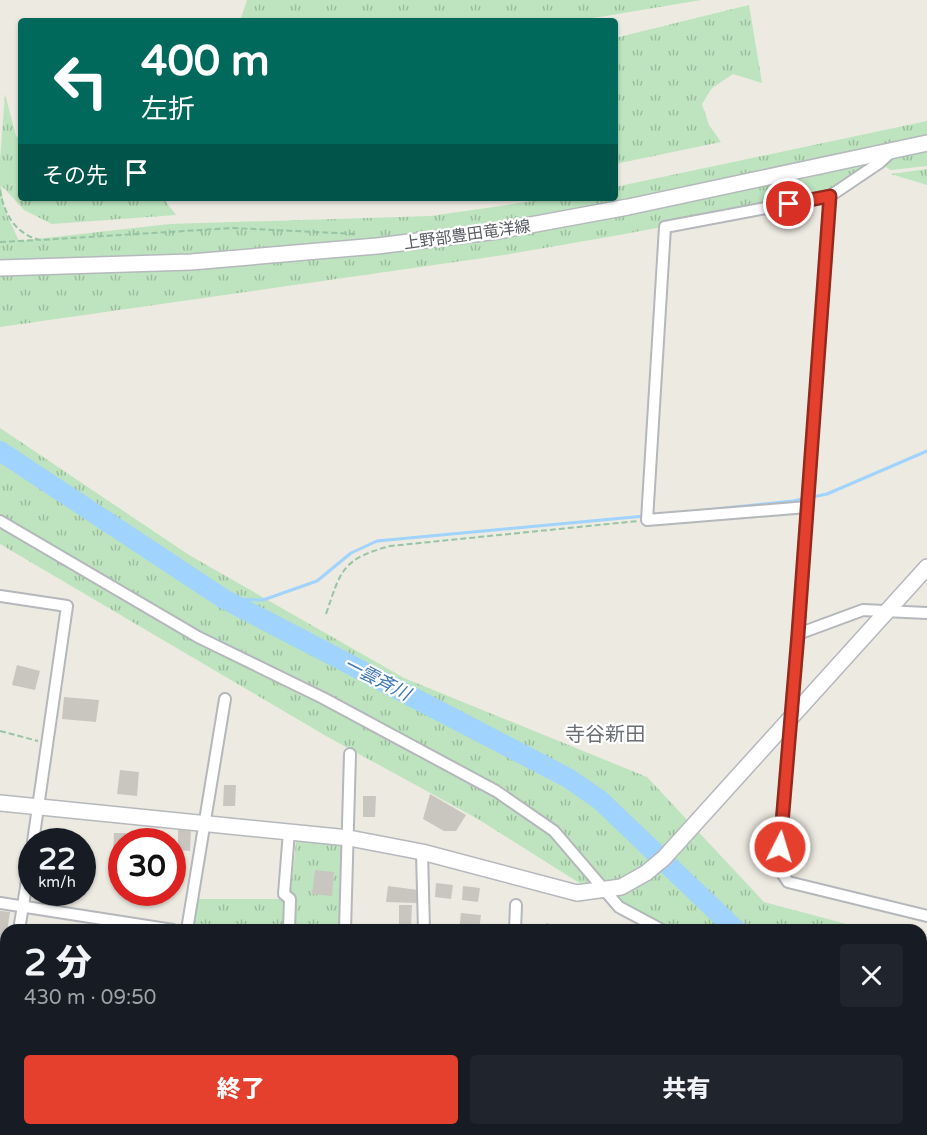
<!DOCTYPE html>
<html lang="ja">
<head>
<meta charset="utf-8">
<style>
  body { margin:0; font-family:"Varela Round","Noto Sans JP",sans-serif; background:#20242c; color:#f1f3f6; height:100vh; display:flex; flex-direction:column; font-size:22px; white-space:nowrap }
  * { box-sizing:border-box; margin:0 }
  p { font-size:20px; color:#9ea1a6 }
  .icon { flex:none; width:33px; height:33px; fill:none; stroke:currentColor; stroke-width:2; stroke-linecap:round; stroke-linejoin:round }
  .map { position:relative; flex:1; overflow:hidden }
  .sheet { position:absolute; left:0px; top:924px; width:927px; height:212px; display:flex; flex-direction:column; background:#171b24; border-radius:18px 18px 0 0; box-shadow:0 2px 4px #0004 }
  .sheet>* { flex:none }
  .hud { position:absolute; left:18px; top:18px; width:600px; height:183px; border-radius:6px; box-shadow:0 2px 4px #0004; background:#00695c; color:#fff; overflow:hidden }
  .speed { position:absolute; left:18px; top:828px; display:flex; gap:12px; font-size:30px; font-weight:700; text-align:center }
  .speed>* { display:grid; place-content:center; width:78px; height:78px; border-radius:50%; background:#171b24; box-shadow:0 2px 4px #0004; line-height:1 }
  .speed small { font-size:15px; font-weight:400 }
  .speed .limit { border:9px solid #d22; background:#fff; color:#111 }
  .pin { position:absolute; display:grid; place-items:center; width:51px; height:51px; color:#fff; margin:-26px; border:3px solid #fff; border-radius:50%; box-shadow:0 2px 6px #0007 }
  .me { position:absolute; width:66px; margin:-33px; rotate:5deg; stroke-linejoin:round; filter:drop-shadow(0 0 4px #0008) }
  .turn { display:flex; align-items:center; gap:21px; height:126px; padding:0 24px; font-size:27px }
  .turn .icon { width:78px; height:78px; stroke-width:2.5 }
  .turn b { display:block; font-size:42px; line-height:51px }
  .then { display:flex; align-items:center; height:57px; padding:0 24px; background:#0003; gap:12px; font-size:22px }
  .round { display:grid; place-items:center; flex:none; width:63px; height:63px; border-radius:6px; background:#20242c }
  .headline { display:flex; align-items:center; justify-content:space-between; height:102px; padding:0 24px }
  h1 { font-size:36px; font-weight:800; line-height:45px }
  .button { display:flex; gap:12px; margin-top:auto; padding:12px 24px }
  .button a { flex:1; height:69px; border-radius:6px; background:#e53f2e; color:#fff; font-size:24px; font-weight:800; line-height:69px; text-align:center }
  .button a+a { background:#20242c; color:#f1f3f6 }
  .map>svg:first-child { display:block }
  .grass { fill:url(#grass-tufts) }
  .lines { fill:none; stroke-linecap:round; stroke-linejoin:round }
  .stream { stroke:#a0d3fd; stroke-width:3 }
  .river { stroke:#a0d3fd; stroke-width:20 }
  .building { fill:#c9c6c0 }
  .street-casing { stroke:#b4b7bb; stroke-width:14 }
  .secondary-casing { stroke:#b5b8bd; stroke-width:18 }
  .path { stroke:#97c4a4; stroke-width:2; stroke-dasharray:6 3; stroke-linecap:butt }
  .street { stroke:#fff; stroke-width:10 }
  .secondary { stroke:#fff; stroke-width:15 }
  .route-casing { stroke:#95291e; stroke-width:15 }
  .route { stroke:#e53f2e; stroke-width:10 }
  .labels { text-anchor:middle; stroke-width:4.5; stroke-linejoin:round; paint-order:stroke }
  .street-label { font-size:16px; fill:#595d62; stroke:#fff }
  .water-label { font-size:18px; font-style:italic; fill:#4079b6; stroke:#fff }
  .quarter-label { font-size:20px; fill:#6a6f74; stroke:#fff }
</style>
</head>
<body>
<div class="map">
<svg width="927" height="1135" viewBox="0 0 927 1135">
  <defs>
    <pattern id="grass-tufts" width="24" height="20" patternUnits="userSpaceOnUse" patternTransform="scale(1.5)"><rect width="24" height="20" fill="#bde4be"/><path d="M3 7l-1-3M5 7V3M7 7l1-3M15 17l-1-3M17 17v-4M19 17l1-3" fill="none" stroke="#9dbc9e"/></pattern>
  </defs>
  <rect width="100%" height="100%" fill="#eceae1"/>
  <g class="grass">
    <polygon points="247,0 701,0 576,21 240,21"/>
    <polygon points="749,5 762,83 733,74 712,88 702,104 709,125 721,142 615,164 615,95 618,76 615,69 615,38"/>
    <polygon points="5,94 16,136 21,140 21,198 163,198 176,215 52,224 24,210 1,185 4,209 19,241 170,224 431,216 554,198 615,198 615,187 927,121 927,166 891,170 879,163 830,196 608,237 504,255 0,327 0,160"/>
    <polygon points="927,169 927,185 891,174"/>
    <polygon points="0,428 189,555 404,678 647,777 764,902 869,930 654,930 478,819 326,736 0,544"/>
    <polygon points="297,833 349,838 338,930 192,930 192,899 290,899"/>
    <polygon points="921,944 927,946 927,1023 921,1022"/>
  </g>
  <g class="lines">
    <g class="stream">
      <polyline points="687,512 793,501 827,494 927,451"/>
      <polyline points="224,599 263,600 317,581 351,553 377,541 645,516"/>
    </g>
    <g class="river">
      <polyline points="0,451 224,599 568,778 600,800 736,930"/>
      <polyline points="921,1000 927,1002"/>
    </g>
  </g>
  <g class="building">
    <polygon points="17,665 40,671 35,690 12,685"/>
    <polygon points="64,697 99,700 96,722 62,719"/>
    <polygon points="120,770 139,772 137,796 117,794"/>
    <polygon points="224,785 236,785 235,806 223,806"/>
    <polygon points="430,794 466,815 456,831 444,831 423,819"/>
    <polygon points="363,796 376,796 375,817 363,817"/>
    <polygon points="178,829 191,829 190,851 178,850"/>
    <polygon points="114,833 126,833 126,842 122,842 122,854 113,854"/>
    <polygon points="315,870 334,872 332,896 312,894"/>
    <polygon points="436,883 453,885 451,899 435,897"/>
    <polygon points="388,886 418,890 417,903 386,902"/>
    <polygon points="463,886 480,888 478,902 462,900"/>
    <polygon points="399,905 412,905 411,927 399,926"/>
    <polygon points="0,911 10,912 1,973 0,973"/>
    <polygon points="461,913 481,915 479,930 459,930"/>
    <polygon points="546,923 558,926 557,930 545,930"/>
  </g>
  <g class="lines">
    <defs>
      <g id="street">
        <polyline points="830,196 798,634 778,867 788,882 927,916"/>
        <polyline points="807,507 647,520 665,227 830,196 879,163 892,151"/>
        <polyline points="0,521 198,637 323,698 496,791 554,831 619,907 662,930"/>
        <polyline points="0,596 67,606 33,842"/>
        <polyline points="798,634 863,610 927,613"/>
        <polyline points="422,852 424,930"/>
        <polyline points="0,903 173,930"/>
        <polyline points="19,930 32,850"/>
        <polyline points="187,930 225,699"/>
        <polyline points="289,930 290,899 284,894 289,832"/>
        <polyline points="345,930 350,754"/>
        <polyline points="515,930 516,905"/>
        <polyline points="921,1022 927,1023"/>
        <polyline points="0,1056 6,1015"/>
        <polyline points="882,1130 888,1135"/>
        <polyline points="157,1135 158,1130"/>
        <polyline points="321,1135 322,1130"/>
        <polyline points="485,1135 486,1130"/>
        <polyline points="684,1135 685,1130"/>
      </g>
      <g id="secondary">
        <polyline points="0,268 191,262 377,246 498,231 628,207 927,143"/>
        <polyline points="0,803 349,838 422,852 577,893 621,887 646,873 664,858 927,567"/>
        <polyline points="811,1135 812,1130"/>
      </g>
    </defs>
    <use href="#street" class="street-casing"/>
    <use href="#secondary" class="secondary-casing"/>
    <g class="path">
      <path d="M 0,190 C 4,215 16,234 40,240 L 233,228 L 356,234"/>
      <polyline points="0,242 37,240"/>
      <path d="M 326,614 C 341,570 342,559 390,546 L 638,521"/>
      <polyline points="0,731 38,741"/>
    </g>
    <use href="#street" class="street"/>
    <use href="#secondary" class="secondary"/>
  </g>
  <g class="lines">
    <defs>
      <polyline id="route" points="780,847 798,634 830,196 789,204"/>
    </defs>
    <use href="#route" class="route-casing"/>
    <use href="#route" class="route"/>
  </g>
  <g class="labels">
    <g class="street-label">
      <text transform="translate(467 234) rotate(-8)" y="6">上野部豊田竜洋線</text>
    </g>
    <g class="water-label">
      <text transform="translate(377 679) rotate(27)" y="6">一雲斉川</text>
    </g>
    <g class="quarter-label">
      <text x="605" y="741">寺谷新田</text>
    </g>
  </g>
</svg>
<div class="speed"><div>22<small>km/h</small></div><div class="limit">30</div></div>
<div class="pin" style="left:789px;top:204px;background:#d93025"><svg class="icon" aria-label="arrive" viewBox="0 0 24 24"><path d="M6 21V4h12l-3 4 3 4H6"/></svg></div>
<svg class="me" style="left:780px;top:847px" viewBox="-20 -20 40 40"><circle r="17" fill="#e53f2e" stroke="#fff" stroke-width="3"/><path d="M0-11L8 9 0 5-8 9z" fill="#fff"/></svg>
<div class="hud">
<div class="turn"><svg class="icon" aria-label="left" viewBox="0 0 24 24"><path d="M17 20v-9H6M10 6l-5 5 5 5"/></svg><div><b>400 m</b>左折</div></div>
<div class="then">その先<svg class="icon" aria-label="arrive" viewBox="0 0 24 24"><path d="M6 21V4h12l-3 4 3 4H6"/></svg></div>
</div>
<section class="sheet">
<div class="headline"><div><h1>2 分</h1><p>430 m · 09:50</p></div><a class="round"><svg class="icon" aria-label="close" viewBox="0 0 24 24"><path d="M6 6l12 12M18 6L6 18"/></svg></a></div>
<div class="button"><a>終了</a><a>共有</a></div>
</section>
</div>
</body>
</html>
